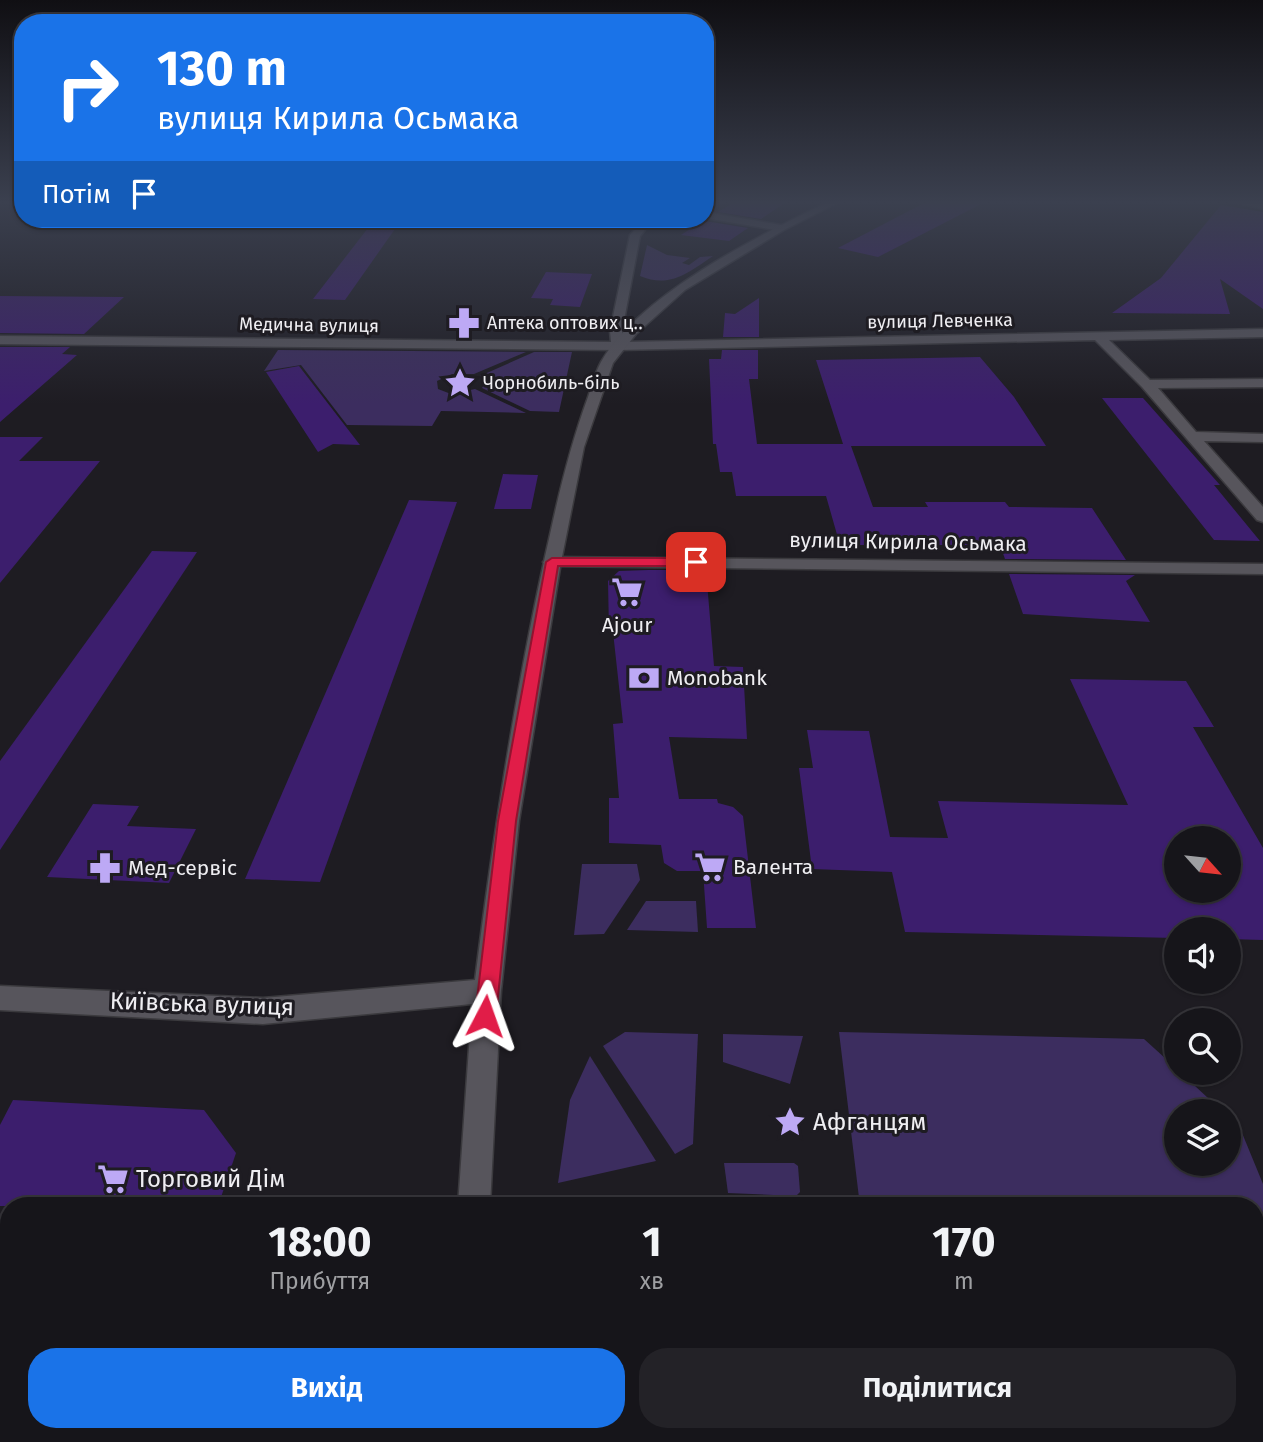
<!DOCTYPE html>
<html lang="uk">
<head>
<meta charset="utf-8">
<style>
  body { margin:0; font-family:"Fira Sans",sans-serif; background:#232227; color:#f1f3f6; height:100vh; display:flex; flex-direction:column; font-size:26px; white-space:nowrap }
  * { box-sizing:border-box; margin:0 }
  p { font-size:23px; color:#9e9fa2 }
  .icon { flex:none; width:38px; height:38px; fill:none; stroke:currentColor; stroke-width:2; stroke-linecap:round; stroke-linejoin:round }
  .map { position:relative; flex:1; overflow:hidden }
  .side { position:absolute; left:0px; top:1197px; width:1264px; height:245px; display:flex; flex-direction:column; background:#16151a; border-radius:28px 28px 0 0; box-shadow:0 2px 5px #0004,0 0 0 2px #353439 }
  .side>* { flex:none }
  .banner { position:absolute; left:14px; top:14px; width:700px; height:214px; border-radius:28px; box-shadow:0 2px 5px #0004,0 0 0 2px #353439; background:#1a73e8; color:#fff; overflow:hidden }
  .needle { width:46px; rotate:117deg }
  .controls { position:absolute; left:1164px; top:826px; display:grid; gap:14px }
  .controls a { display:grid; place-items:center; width:77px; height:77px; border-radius:50%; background:#16151a; box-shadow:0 2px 5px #0004,0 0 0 2px #353439; font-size:35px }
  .pin { position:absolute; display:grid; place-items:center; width:60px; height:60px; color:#fff; margin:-30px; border-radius:14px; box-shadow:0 4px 10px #0006 }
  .me { position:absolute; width:77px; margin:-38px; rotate:4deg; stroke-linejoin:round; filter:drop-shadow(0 0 5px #0008) }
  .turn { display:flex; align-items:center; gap:24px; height:147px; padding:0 28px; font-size:32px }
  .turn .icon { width:91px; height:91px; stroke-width:2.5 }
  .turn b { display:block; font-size:49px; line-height:60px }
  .then { display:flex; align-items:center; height:66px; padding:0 28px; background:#0003; gap:14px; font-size:26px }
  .eta { display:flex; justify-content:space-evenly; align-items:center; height:119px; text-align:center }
  .eta b { font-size:42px; font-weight:700; line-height:49px }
  .cta { display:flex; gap:14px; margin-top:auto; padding:14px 28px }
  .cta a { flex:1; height:80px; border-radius:28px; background:#1a73e8; color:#fff; font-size:28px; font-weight:700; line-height:80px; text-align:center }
  .cta a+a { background:#232227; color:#f1f3f6 }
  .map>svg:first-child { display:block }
  .green { fill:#3c2d5f }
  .building { fill:#3c1e6d; fill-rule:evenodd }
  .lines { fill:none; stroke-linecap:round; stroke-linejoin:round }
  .street-casing { stroke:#3b3a3e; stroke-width:3 }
  .secondary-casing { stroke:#3b3a3e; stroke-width:3 }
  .street { fill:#57555c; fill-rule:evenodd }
  .secondary { fill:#57555c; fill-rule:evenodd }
  .route { fill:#e11d48; stroke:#92132f; stroke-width:2 }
  .labels { text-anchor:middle; stroke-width:6; stroke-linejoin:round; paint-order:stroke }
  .far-street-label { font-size:18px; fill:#efeef2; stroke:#1e1c22 }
  .far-poi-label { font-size:18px; fill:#efeef2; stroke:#1e1c22; text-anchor:start }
  .street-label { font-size:21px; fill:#efeef2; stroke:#1e1c22 }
  .poi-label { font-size:21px; fill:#efeef2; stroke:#1e1c22; text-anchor:start }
  .near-street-label { font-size:24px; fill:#efeef2; stroke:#1e1c22 }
  .near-poi-label { font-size:24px; fill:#efeef2; stroke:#1e1c22; text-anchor:start }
</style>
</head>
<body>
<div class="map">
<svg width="1263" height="1442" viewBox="0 0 1263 1442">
  <rect width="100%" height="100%" fill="#1e1c22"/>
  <g class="green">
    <path d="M 647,245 L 667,255 L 690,258 L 682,263 L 689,265 L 700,257 L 713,256 C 689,272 670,289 640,276 Z"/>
    <polygon points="278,350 526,352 474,374 452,374 437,381 438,389 451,394 475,389 526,413 441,411 432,426 347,425 301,365 264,371"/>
    <polygon points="534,352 572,352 559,412 530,411 482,388 486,381 480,376"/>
    <polygon points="582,864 637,864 640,880 604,934 574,935"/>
    <polygon points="646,901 696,901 698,932 627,930"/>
    <polygon points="625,1032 698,1034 693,1144 675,1154 603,1046"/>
    <polygon points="839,1032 1144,1039 1176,1068 1176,1073 1181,1073 1222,1111 1176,1111 1176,1164 1228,1164 1229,1117 1240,1128 1263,1184 1263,1257 1255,1256 1255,1206 860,1206"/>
    <polygon points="723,1034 803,1036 790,1084 723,1062"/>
    <polygon points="590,1056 656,1161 558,1183 570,1100"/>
    <polygon points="724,1163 794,1163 798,1166 800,1192 796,1196 728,1193"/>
  </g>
  <g class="building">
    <polygon points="734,202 786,202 761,219 718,212"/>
    <polygon points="926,202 985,202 878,257 838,248"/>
    <polygon points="1221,205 1263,212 1263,309 1220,279 1230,314 1112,313 1161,278"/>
    <polygon points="375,219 402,219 345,300 313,299"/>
    <polygon points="704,220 705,221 748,228 729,241 681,235"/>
    <polygon points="546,272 592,274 580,307 550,305 553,299 531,298"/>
    <polygon points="0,296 124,297 84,334 0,333"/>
    <polygon points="759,298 759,337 723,337 725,313 735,314"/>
    <polygon points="0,347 70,347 62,354 77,355 0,422"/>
    <polygon points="722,350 758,350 758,379 749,379 757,444 843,444 816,360 980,357 1014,397 1046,446 851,446 873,507 928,507 925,502 1005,502 1009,507 1092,508 1126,560 1005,559 1000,545 840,545 826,496 736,496 732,472 720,472 716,444 713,444 709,359 721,359"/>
    <polygon points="299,366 360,445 333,444 318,452 266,372"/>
    <polygon points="1102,398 1143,398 1220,485 1214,485 1260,541 1214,540"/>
    <polygon points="0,437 43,437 19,461 100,461 0,583"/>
    <polygon points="503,474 538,475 531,509 494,509"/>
    <polygon points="409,500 457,502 320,882 245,879"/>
    <polygon points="152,551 197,552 0,850 0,761"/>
    <polygon points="648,570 706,570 714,666 743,667 747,739 669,737 679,799 717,799 718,803 733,807 743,816 756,928 707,928 703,871 677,871 664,863 661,845 609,843 609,798 619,798 613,724 623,723 613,632 609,632 608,581 619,571"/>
    <polygon points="1009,574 1135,575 1126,581 1150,622 1023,614"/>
    <path d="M 1070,679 L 1186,681 L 1214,727 L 1193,727 L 1263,848 L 1263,940 L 1228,939 L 1228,929 L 1176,929 L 1176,938 L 905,932 L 892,872 L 812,869 L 799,768 L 813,768 L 807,730 L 869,731 L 890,837 L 948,838 L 938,801 L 1128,805 ZM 1176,838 L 1228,838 L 1228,891 L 1176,891 Z"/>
    <polygon points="93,804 139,806 127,826 196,829 169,883 47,877"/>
    <polygon points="13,1100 204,1110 236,1153 218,1206 0,1206 0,1125"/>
  </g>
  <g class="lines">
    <defs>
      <g id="street">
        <polygon points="1234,202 1263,203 1263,209"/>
        <polygon points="705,212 781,225 786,228 781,231 705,218"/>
        <polygon points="644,219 654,219 640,236 622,331 624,342 1263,329 1263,337 1109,340 1150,380 1263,379 1263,387 1158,388 1196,432 1263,434 1263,442 1204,441 1263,507 1263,522 1257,520 1142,387 1095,340 618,350 0,344 0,336 611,342 610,331 630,235"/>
        <polygon points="552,557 1263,564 1263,574 546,566 543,562"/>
      </g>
      <g id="secondary">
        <path d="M 828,202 L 839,202 L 784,230 L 685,290 L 636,334 L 613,363 L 584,447 L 561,562 L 519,821 L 501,991 L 490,1206 L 458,1206 L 472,1004 L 263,1024 L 0,1010 L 0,986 L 263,998 L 475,980 C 494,829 517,678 551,530 C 561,484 572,441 588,397 C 592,386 595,373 601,362 C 639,295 760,235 828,202 Z"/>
        <polygon points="430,1433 468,1433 467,1442 429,1442"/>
      </g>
    </defs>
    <use href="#street" class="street-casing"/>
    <use href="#secondary" class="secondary-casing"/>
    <use href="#street" class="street"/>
    <use href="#secondary" class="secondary"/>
  </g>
  <linearGradient id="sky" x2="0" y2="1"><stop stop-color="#100f13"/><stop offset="0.5" stop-color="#3b404f"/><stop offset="1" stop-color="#3b404f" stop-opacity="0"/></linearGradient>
  <rect width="1263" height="404" fill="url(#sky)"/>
  <polygon class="route" points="552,558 696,558 703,562 696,566 558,566 516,821 496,1016 493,1023 485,1026 478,1023 475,1016 498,821 546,562"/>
  <defs>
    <symbol id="pharmacy-bare" viewBox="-9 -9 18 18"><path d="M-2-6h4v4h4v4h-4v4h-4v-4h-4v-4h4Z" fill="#bda9f5" stroke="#1e1c22" stroke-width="2.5" paint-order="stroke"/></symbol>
    <symbol id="sight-bare" viewBox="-9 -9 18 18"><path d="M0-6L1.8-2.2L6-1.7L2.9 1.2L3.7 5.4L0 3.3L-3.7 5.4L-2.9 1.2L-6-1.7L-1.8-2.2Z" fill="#bda9f5" stroke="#1e1c22" stroke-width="2.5" paint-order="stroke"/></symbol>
    <symbol id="supermarket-bare" viewBox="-9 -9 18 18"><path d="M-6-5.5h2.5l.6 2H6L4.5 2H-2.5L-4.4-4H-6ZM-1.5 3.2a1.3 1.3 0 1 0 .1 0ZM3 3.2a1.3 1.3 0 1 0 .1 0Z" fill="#bda9f5" stroke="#1e1c22" stroke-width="2.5" paint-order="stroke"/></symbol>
    <symbol id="bank-bare" viewBox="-9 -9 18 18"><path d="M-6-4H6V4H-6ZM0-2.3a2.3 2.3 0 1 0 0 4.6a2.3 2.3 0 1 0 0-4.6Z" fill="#bda9f5" stroke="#1e1c22" stroke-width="2.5" paint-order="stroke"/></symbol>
  </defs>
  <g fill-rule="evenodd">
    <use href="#pharmacy-bare" x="442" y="301" width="44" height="44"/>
    <use href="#sight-bare" x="438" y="361" width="44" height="44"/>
    <use href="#supermarket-bare" x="605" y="570" width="44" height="44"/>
    <use href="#bank-bare" x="622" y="656" width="44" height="44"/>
    <use href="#supermarket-bare" x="688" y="845" width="44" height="44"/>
    <use href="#pharmacy-bare" x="83" y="846" width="44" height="44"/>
    <use href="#sight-bare" x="768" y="1100" width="44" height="44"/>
    <use href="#supermarket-bare" x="91" y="1157" width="44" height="44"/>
  </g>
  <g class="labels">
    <g class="far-street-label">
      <text transform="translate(940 321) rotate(-1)" y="6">вулиця Левченка</text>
      <text transform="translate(309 325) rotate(1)" y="6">Медична вулиця</text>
    </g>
    <g class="far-poi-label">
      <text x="487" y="329">Аптека оптових ц‥</text>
      <text x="483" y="389">Чорнобиль-біль</text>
    </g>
    <g class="street-label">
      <text transform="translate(908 542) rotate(1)" y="7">вулиця Кирила Осьмака</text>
    </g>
    <g class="poi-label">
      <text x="627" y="632" text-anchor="middle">Ajour</text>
      <text x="667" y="685">Monobank</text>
      <text x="733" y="874">Валента</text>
      <text x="128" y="875">Мед-сервіс</text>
    </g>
    <g class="near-street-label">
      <text transform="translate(202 1004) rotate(2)" y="8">Київська вулиця</text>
    </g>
    <g class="near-poi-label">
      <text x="813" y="1130">Афганцям</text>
      <text x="136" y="1187">Торговий Дім</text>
    </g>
  </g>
</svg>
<div class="controls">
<a><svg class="needle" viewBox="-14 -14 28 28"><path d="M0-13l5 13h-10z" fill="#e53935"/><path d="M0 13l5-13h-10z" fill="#9e9fa2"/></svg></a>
<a><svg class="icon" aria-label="sound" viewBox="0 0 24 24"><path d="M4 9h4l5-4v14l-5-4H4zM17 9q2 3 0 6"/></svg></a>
<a><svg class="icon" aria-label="search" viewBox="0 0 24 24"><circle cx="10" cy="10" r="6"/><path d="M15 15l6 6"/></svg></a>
<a><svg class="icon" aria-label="layers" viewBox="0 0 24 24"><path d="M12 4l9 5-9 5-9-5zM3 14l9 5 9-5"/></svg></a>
</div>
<div class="pin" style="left:696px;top:562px;background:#d93025"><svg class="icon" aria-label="arrive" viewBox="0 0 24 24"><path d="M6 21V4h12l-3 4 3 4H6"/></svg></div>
<svg class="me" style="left:485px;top:1016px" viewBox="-20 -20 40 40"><path d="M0-17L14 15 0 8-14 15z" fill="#e11d48" stroke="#fff" stroke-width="4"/></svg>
<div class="banner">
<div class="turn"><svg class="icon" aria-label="right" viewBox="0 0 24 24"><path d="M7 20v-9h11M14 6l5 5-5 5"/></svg><div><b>130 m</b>вулиця Кирила Осьмака</div></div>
<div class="then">Потім<svg class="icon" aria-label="arrive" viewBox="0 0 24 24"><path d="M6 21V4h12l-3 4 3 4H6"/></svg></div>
</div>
<section class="side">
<div class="eta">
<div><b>18:00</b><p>Прибуття</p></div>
<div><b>1</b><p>хв</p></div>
<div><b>170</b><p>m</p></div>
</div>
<div class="cta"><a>Вихід</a><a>Поділитися</a></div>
</section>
</div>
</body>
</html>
